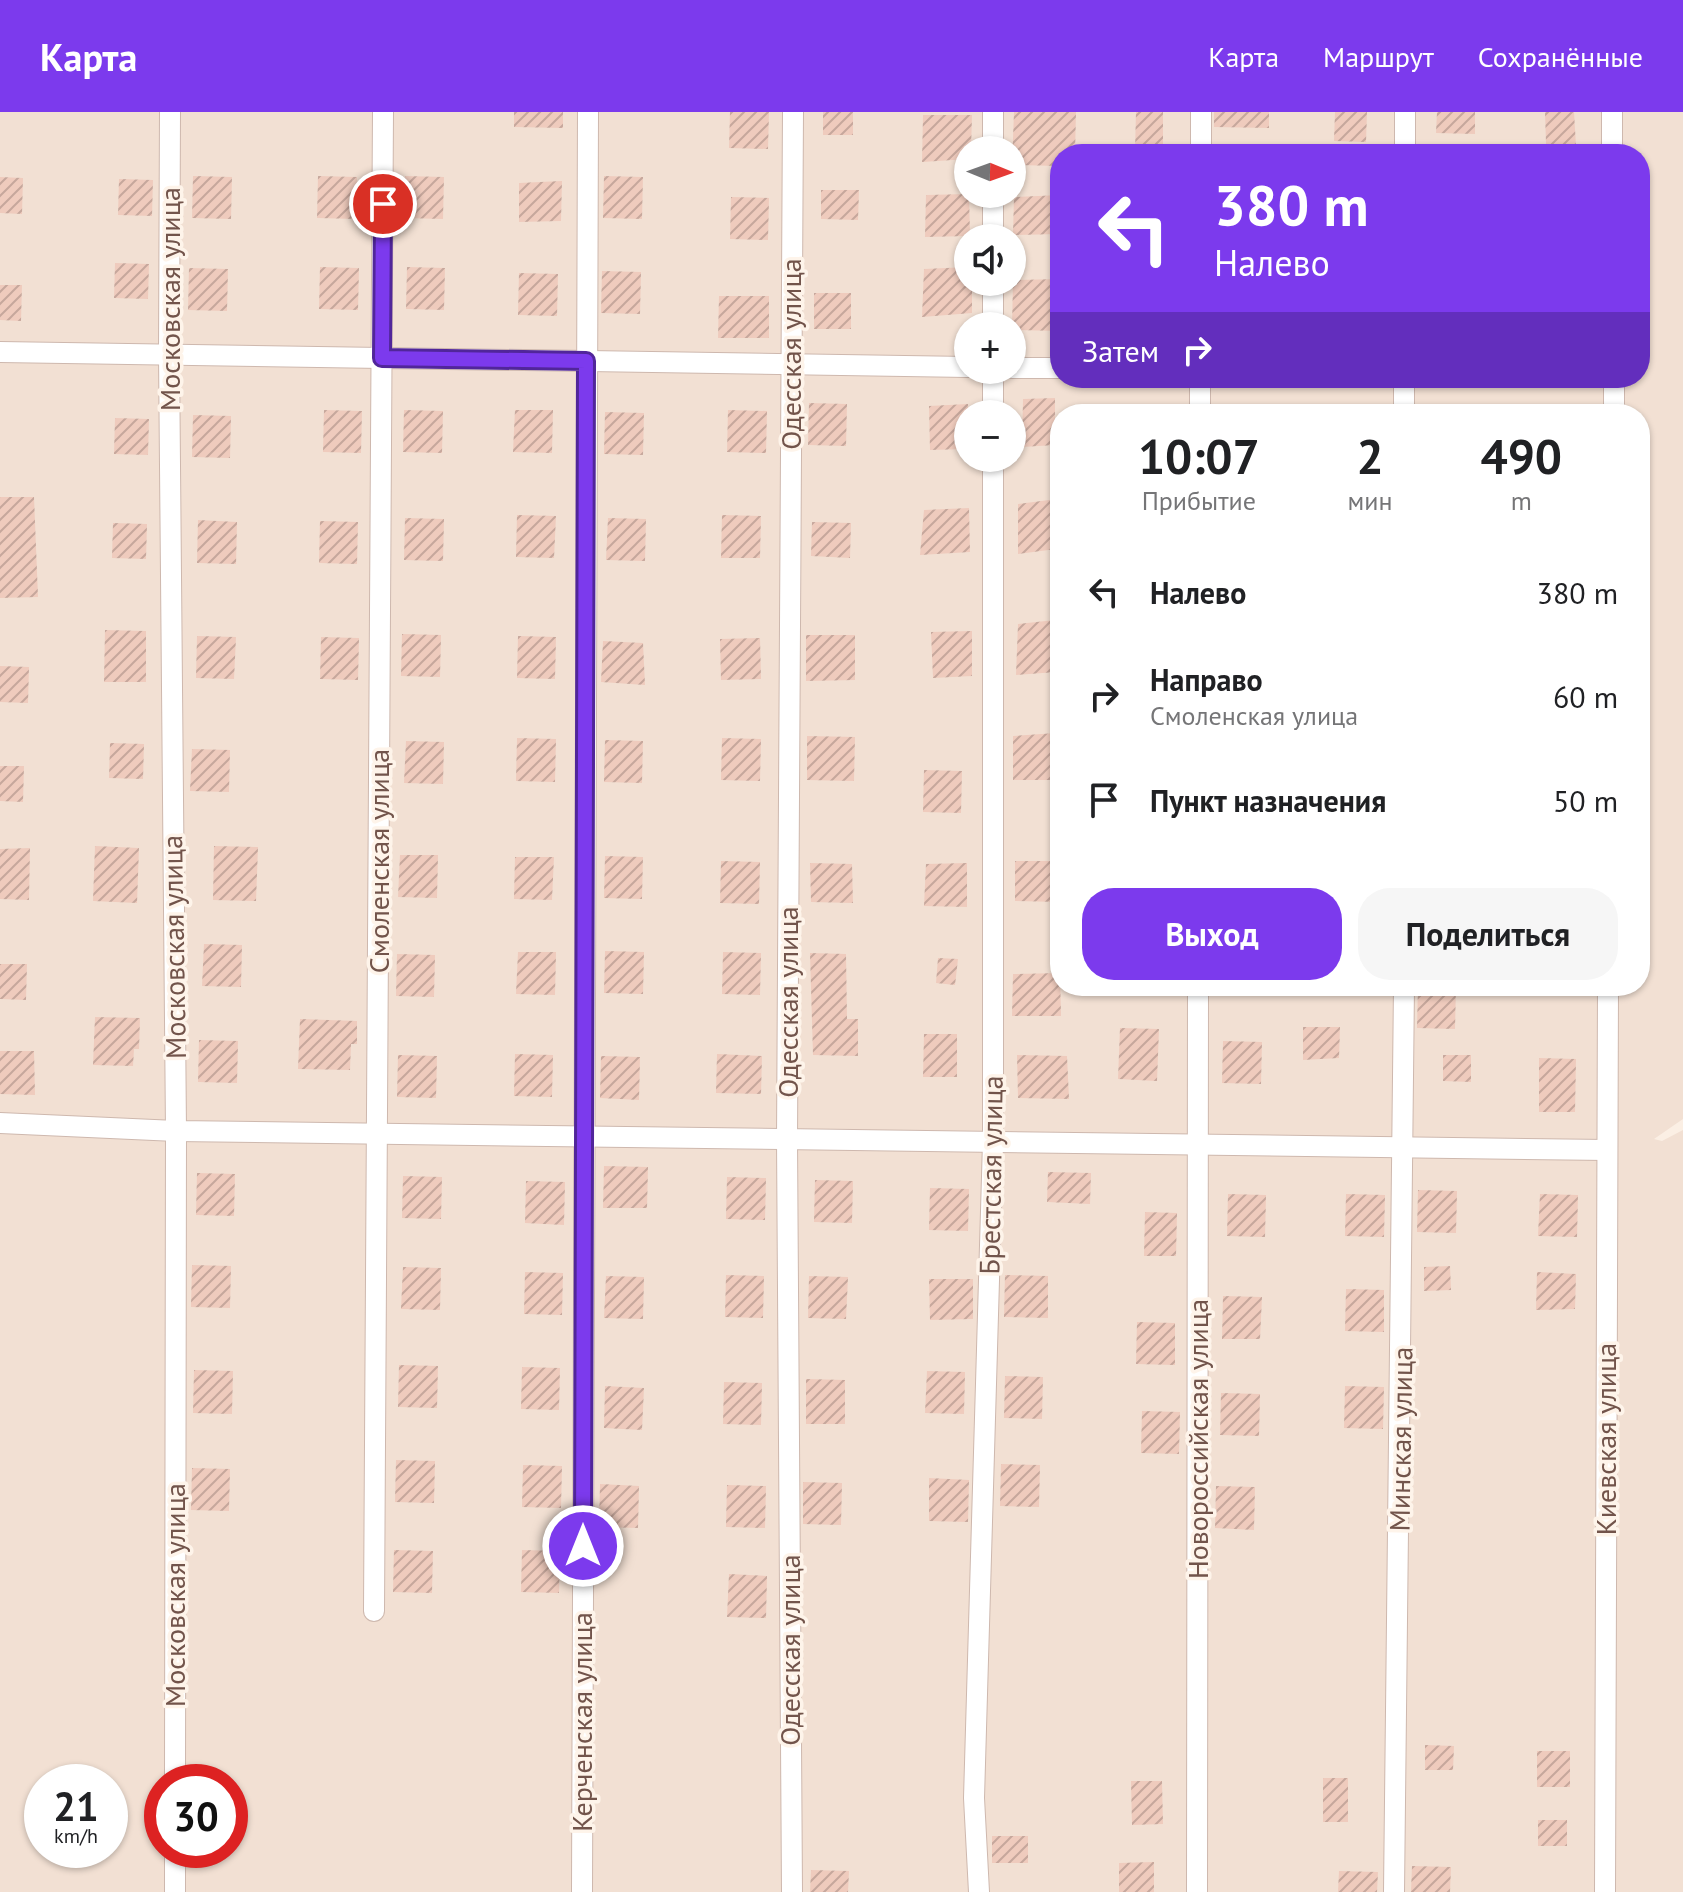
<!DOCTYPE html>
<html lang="ru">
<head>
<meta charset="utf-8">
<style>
  body { margin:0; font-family:"PT Sans",sans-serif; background:#f6f6f6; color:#202124; height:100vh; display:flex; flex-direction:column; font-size:30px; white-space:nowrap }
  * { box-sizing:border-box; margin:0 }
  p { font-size:26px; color:#757577 }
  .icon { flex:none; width:44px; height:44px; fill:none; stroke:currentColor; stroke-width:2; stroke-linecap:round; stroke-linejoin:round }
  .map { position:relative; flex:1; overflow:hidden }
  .panel { position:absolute; left:1050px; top:292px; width:600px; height:592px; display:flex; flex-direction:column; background:#fff; border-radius:32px; box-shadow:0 2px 6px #0004 }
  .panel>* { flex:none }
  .top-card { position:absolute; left:1050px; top:32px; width:600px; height:244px; border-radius:32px; box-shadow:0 2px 6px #0004; background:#7c3aed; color:#fff; overflow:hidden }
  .needle { width:52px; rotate:91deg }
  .tools { position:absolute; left:954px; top:24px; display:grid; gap:16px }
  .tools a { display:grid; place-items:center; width:72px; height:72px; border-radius:50%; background:#fff; box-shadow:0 2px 6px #0004; font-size:40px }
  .speed { position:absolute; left:24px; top:1652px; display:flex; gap:16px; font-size:40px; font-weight:700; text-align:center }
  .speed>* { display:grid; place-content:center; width:104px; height:104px; border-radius:50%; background:#fff; box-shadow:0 2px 6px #0004; line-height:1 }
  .speed small { font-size:20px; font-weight:400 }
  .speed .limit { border:12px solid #d22; background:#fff; color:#111 }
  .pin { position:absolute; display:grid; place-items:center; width:68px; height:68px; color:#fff; margin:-34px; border:4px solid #fff; border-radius:50%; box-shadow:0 2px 8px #0007 }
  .me { position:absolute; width:88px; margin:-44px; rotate:0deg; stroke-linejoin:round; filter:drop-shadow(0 0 6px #0008) }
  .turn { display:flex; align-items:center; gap:28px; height:168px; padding:0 32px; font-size:36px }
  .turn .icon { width:104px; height:104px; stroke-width:2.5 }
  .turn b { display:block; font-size:56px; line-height:68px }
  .then { display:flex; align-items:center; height:76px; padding:0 32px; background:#0003; gap:16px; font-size:30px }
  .eta { display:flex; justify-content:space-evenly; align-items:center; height:136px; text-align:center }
  .eta b { font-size:48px; font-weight:700; line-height:56px }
  .primary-button { display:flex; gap:16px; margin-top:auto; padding:16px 32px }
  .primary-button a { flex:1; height:92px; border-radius:32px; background:#7c3aed; color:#fff; font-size:32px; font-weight:700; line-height:92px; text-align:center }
  .primary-button a+a { background:#f6f6f6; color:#202124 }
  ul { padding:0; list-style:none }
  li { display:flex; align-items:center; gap:24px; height:104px; padding:0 32px }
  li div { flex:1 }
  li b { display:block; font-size:30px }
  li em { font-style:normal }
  header { display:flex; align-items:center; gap:48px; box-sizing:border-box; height:112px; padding:0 40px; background:#7c3aed; color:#fff }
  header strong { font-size:38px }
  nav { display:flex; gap:44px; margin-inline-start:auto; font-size:28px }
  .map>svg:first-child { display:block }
  .residential { fill:#f2e0d3; fill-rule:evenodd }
  .building { fill:url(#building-hatch) }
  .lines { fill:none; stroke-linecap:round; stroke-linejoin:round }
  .street-casing { stroke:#ceb8ae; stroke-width:22 }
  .street { stroke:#fff; stroke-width:20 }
  .route-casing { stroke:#51269a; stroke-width:20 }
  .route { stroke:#7c3aed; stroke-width:14 }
  .labels { text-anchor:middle; stroke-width:7; stroke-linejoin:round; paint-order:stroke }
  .street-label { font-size:28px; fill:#72544b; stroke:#fef4ea }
</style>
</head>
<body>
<header>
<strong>Карта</strong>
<nav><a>Карта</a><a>Маршрут</a><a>Сохранённые</a></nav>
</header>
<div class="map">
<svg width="1683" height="1780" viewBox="0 0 1683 1780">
  <defs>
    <pattern id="building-hatch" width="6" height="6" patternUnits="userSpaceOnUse" patternTransform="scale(2)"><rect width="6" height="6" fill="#efcbbd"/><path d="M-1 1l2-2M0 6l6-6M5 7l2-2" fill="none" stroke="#c6a79c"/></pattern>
  </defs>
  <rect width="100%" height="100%" fill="#fbefe4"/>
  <path class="residential" d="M 0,0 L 1683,0 L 1683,1007 L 1654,1027 L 1662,1029 L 1683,1018 L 1683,1780 L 0,1780 ZM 968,38 L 1012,38 L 1012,82 L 968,82 ZM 1060,42 L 1640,42 L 1640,266 L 1060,266 ZM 968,126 L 1012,126 L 1012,170 L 968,170 ZM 968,214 L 1012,214 L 1012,258 L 968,258 ZM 968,302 L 1012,302 L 1012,346 L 968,346 ZM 1060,302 L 1640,302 L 1640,874 L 1060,874 ZM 42,1670 L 110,1670 L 110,1738 L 42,1738 ZM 162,1670 L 230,1670 L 230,1738 L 162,1738 Z"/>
  <g class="building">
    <polygon points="514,0 563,0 563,16 514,15"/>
    <polygon points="730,0 769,0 768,37 729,36"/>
    <rect x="823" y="0" width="30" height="23"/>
    <polygon points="1014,0 1076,0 1075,42 1060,42 1060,54 1012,53"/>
    <polygon points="1136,0 1163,0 1163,39 1135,39"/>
    <polygon points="1214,0 1269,0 1269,16 1214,15"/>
    <polygon points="1335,0 1367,0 1366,30 1334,29"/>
    <polygon points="1437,0 1475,0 1475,22 1436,21"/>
    <polygon points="1545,0 1574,0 1576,34 1546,32"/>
    <polygon points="923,3 972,3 971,38 968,38 968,47 922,50"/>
    <polygon points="193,64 232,65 231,107 192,106"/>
    <polygon points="318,64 357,65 356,107 317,106"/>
    <polygon points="405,64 444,65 443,107 404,106"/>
    <polygon points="604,64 643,65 642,107 603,106"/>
    <polygon points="0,65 23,66 22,102 0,101"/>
    <polygon points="119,67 153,68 152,104 118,103"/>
    <polygon points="562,69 561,109 519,110 519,71"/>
    <polygon points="821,78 859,78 858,108 821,107"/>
    <polygon points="969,82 970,124 925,125 926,83"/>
    <polygon points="1060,83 1060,122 1013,123 1014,85"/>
    <polygon points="731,85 769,86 768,128 730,127"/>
    <polygon points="115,151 149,152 148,187 114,186"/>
    <polygon points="320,155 359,156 358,198 319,197"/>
    <polygon points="407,155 445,156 444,198 406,197"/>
    <polygon points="968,155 968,170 972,170 972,201 922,205 924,157"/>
    <polygon points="189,156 228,157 227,199 188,198"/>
    <polygon points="602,159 641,160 640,202 601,201"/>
    <polygon points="519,161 558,162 557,204 518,203"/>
    <polygon points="1060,167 1060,219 1012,218 1013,168"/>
    <polygon points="0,173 22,173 21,209 0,208"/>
    <rect x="814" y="181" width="37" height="36"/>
    <polygon points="719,184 769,184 769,226 718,226"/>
    <polygon points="1055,286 1055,333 1022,335 1023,287"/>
    <polygon points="809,291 847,292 846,334 808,333"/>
    <polygon points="968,292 968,337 930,338 929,294"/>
    <polygon points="324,298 362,299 361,341 323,340"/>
    <polygon points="404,298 443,299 442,341 403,340"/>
    <polygon points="515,298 553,298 552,341 513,340"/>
    <polygon points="728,298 767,299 766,341 727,340"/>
    <polygon points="605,300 644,301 643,343 604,342"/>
    <polygon points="193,303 231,304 230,346 192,345"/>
    <polygon points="115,306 149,307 148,343 114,342"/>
    <polygon points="0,385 34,385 38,485 0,486"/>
    <polygon points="1057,387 1056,437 1018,442 1018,392"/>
    <polygon points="969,396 970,440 920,443 924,398"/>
    <polygon points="517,403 556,404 554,446 516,445"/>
    <polygon points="722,403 761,404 760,446 721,446"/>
    <polygon points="405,406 444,407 443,449 404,448"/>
    <polygon points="608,406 646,407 645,449 606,448"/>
    <polygon points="198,408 237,410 236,452 197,451"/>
    <polygon points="320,409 358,410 357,452 319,451"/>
    <polygon points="812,410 851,411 850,446 811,444"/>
    <polygon points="113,411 147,412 146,447 112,446"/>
    <polygon points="1055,508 1056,560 1016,563 1018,512"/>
    <polygon points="105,518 146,519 146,570 104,570"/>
    <polygon points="972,519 972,564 933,566 931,520"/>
    <polygon points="402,522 441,523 440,565 401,564"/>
    <polygon points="806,523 855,523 855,568 806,569"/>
    <polygon points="197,524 236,525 234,567 196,566"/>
    <polygon points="518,524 556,525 555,567 517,566"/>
    <polygon points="321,525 359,526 358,568 320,567"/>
    <polygon points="760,526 761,567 721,568 720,527"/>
    <polygon points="603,529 643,531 645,573 601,570"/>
    <polygon points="0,554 29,555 28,591 0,590"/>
    <polygon points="1056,621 1056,668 1013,668 1013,624"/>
    <polygon points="807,624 855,625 854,669 807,668"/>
    <polygon points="517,626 556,627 555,670 516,669"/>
    <polygon points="722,626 761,627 760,669 721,668"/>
    <polygon points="605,628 643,629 642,671 604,670"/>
    <polygon points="406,629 444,630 443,672 404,671"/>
    <polygon points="110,631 144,632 143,667 109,666"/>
    <polygon points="192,637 230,638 229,680 190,679"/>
    <polygon points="0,654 24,654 23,690 0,689"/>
    <polygon points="924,658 962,659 961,701 923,700"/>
    <polygon points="95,734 139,736 137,791 93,789"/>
    <polygon points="214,734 258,735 256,789 213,788"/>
    <polygon points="30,736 29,788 0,787 0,737"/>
    <polygon points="400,743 438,743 437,786 398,785"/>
    <polygon points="605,744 643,745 642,787 604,786"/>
    <polygon points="515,745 554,745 552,788 514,787"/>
    <polygon points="721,749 760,750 759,792 720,791"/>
    <polygon points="1015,749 1060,749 1060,790 1015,789"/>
    <polygon points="810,751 852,752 853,791 811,790"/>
    <polygon points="967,751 967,795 924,794 926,752"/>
    <polygon points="204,832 242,833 241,875 202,874"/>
    <polygon points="605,839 644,840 643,882 604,881"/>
    <polygon points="518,840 556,840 555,883 516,882"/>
    <polygon points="723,840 761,841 760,883 722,882"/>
    <polygon points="810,841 846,842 847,907 858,907 858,944 813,943"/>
    <polygon points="397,842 435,843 434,885 396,884"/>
    <polygon points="938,846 958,847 955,873 936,871"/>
    <polygon points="0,852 27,852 26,888 0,887"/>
    <polygon points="1060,861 1061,904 1012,904 1013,862"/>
    <polygon points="1418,874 1456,875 1455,917 1417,916"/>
    <polygon points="95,905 140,906 139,937 134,937 133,954 93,953"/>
    <polygon points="300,907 357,909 357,932 351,932 350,958 298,957"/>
    <polygon points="1303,915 1340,915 1339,946 1303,948"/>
    <polygon points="1120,916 1159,917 1157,969 1118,967"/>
    <polygon points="924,922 957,922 957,965 923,965"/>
    <polygon points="199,928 238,929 237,971 198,970"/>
    <polygon points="1223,929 1262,930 1261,972 1222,971"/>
    <polygon points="0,939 34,939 35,983 0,982"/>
    <polygon points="515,942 553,943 552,985 514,984"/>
    <polygon points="717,942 762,944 761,982 716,981"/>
    <polygon points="398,943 437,944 436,986 397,985"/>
    <polygon points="1017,943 1067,944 1069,987 1018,986"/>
    <polygon points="1443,943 1471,943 1471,970 1443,969"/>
    <polygon points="601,944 640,945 639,988 600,986"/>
    <polygon points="1539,946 1576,947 1575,1000 1539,1000"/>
    <polygon points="604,1054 648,1055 647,1096 603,1096"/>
    <polygon points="1048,1060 1091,1061 1090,1092 1047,1090"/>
    <polygon points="197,1061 235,1062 234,1104 196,1103"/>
    <polygon points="403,1064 442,1065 441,1107 402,1106"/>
    <polygon points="727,1065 766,1066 765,1108 726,1107"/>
    <polygon points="815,1068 853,1069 852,1111 814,1110"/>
    <polygon points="526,1069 565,1070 564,1113 525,1111"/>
    <polygon points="930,1076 969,1077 968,1119 929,1118"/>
    <polygon points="1418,1078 1457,1079 1456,1121 1417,1120"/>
    <polygon points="1228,1082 1266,1083 1265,1125 1227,1124"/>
    <polygon points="1346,1082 1385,1083 1384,1125 1345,1124"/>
    <polygon points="1540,1082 1578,1083 1577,1125 1538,1124"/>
    <polygon points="1145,1100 1177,1101 1176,1144 1144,1144"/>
    <polygon points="192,1153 231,1154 230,1196 191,1195"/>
    <polygon points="1450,1154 1451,1178 1424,1179 1424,1155"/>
    <polygon points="403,1155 441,1156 440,1198 401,1197"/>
    <polygon points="525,1160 563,1161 562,1203 524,1202"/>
    <polygon points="1537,1160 1576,1162 1575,1197 1536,1198"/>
    <polygon points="726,1163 764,1164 763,1206 725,1205"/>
    <polygon points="1005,1163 1048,1164 1048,1206 1004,1205"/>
    <polygon points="606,1164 644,1165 643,1207 604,1206"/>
    <polygon points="809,1164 848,1165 846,1207 808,1206"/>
    <polygon points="929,1167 973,1167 973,1207 930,1208"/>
    <polygon points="1346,1177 1384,1178 1384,1220 1345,1219"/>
    <polygon points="1223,1184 1262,1185 1260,1227 1222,1227"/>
    <polygon points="1137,1210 1175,1211 1175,1253 1136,1252"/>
    <polygon points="399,1253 438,1254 437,1296 398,1295"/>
    <polygon points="522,1255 560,1256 559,1298 521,1297"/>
    <polygon points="194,1258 233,1259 232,1302 193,1301"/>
    <polygon points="927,1259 965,1260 964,1302 925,1301"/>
    <polygon points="1005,1264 1043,1265 1042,1307 1004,1306"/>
    <polygon points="806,1267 845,1268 845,1312 806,1312"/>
    <polygon points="724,1270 762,1271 761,1313 723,1312"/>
    <polygon points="605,1274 644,1276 642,1318 604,1316"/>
    <polygon points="1345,1274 1384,1275 1383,1317 1344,1316"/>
    <polygon points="1221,1281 1260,1282 1259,1324 1220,1323"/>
    <polygon points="1142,1299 1180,1300 1179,1342 1141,1341"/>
    <polygon points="396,1348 435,1349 434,1391 395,1390"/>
    <polygon points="1001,1352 1040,1353 1039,1395 1000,1394"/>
    <polygon points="523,1353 562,1354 561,1396 522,1395"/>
    <polygon points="192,1356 230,1357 229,1399 191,1398"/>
    <polygon points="929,1366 969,1368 968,1410 929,1409"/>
    <polygon points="803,1370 842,1371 841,1413 803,1412"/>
    <polygon points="600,1372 639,1374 638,1416 599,1415"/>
    <polygon points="727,1373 766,1374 765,1416 726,1415"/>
    <polygon points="1216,1374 1255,1375 1254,1418 1215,1416"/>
    <polygon points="394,1438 433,1439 432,1481 393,1480"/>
    <polygon points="522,1438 560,1439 559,1481 521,1480"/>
    <polygon points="729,1462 767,1464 766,1506 727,1505"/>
    <polygon points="1425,1633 1454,1634 1453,1658 1425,1658"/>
    <rect x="1537" y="1639" width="33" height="36"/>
    <rect x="1323" y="1666" width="25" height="44"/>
    <polygon points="1131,1669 1162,1669 1163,1712 1132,1713"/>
    <rect x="1538" y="1708" width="29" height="26"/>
    <rect x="992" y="1724" width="36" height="27"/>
    <polygon points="1154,1750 1154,1780 1119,1780 1119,1751"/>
    <polygon points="1412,1754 1451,1755 1450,1780 1411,1780"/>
    <polygon points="811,1758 849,1759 848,1780 810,1780"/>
    <polygon points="1339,1759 1378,1760 1377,1780 1338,1780"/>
  </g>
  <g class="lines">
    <defs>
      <g id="street">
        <polyline points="170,0 169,242 176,1019 175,1670"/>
        <polyline points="1612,0 1612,42"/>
        <polyline points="993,38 993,0"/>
        <polyline points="1201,42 1201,0"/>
        <polyline points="1405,42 1405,0"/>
        <polyline points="993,126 993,82"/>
        <polyline points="993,214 993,170"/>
        <polyline points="0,240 968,255"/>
        <polyline points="1012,256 1060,256"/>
        <polyline points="993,258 993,302"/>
        <polyline points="1404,266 1404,302"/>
        <polyline points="1200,302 1200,266"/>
        <polyline points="1614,302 1614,266"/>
        <polyline points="0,1011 176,1019 1607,1038"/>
        <polyline points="374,1499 383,0"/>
        <polyline points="175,1780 175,1738"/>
        <polyline points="582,1780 588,0"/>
        <polyline points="792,1780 787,1027 793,0"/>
        <polyline points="979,1780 974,1686 993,1030 993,346"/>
        <polyline points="1197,1780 1198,874"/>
        <polyline points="1394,1780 1404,874"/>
        <polyline points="1605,1780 1608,874"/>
      </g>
    </defs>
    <use href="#street" class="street-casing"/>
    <use href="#street" class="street"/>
  </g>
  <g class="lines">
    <defs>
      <polyline id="route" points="383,92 382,246 586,249 583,1434"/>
    </defs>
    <use href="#route" class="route-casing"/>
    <use href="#route" class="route"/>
  </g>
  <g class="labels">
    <g class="street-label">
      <text transform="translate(170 187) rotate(-90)" y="10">Московская улица</text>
      <text transform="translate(791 242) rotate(-90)" y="10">Одесская улица</text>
      <text transform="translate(379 749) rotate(-90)" y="10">Смоленская улица</text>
      <text transform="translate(174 835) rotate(-91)" y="10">Московская улица</text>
      <text transform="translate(788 890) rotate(-90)" y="10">Одесская улица</text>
      <text transform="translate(991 1063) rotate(-89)" y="10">Брестская улица</text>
      <text transform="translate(1198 1327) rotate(-90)" y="10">Новороссийская улица</text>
      <text transform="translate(1401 1327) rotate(-89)" y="10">Минская улица</text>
      <text transform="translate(1606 1327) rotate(-90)" y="10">Киевская улица</text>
      <text transform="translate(175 1483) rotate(-90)" y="10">Московская улица</text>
      <text transform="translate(790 1538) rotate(-90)" y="10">Одесская улица</text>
      <text transform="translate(582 1610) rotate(-90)" y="10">Керченская улица</text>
    </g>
  </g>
</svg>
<div class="tools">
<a><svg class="needle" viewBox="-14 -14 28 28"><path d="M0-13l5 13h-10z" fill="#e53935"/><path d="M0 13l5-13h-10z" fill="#757577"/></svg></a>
<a><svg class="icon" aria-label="sound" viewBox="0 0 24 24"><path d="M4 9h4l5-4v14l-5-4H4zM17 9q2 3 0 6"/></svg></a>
<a>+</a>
<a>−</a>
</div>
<div class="speed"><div>21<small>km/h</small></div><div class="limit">30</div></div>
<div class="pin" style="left:383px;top:92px;background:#d93025"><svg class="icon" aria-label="arrive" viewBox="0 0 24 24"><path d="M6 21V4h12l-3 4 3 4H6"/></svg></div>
<svg class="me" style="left:583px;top:1434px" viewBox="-20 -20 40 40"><circle r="17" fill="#7c3aed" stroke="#fff" stroke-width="3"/><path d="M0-11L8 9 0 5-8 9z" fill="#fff"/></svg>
<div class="top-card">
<div class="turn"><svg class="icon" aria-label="left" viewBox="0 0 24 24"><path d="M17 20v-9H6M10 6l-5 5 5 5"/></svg><div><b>380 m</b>Налево</div></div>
<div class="then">Затем<svg class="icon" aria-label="right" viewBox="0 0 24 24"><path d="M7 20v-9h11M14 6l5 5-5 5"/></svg></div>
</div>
<section class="panel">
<div class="eta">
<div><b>10:07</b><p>Прибытие</p></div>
<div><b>2</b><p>мин</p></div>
<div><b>490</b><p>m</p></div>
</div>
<ul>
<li><svg class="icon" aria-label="left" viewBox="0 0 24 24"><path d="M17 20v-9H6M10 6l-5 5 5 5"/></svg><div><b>Налево</b></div><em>380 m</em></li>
<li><svg class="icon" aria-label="right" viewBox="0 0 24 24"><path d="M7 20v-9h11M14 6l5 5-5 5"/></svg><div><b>Направо</b><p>Смоленская улица</p></div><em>60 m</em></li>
<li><svg class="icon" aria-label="arrive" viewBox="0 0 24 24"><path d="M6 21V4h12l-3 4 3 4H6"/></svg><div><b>Пункт назначения</b></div><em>50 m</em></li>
</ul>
<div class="primary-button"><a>Выход</a><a>Поделиться</a></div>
</section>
</div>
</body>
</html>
